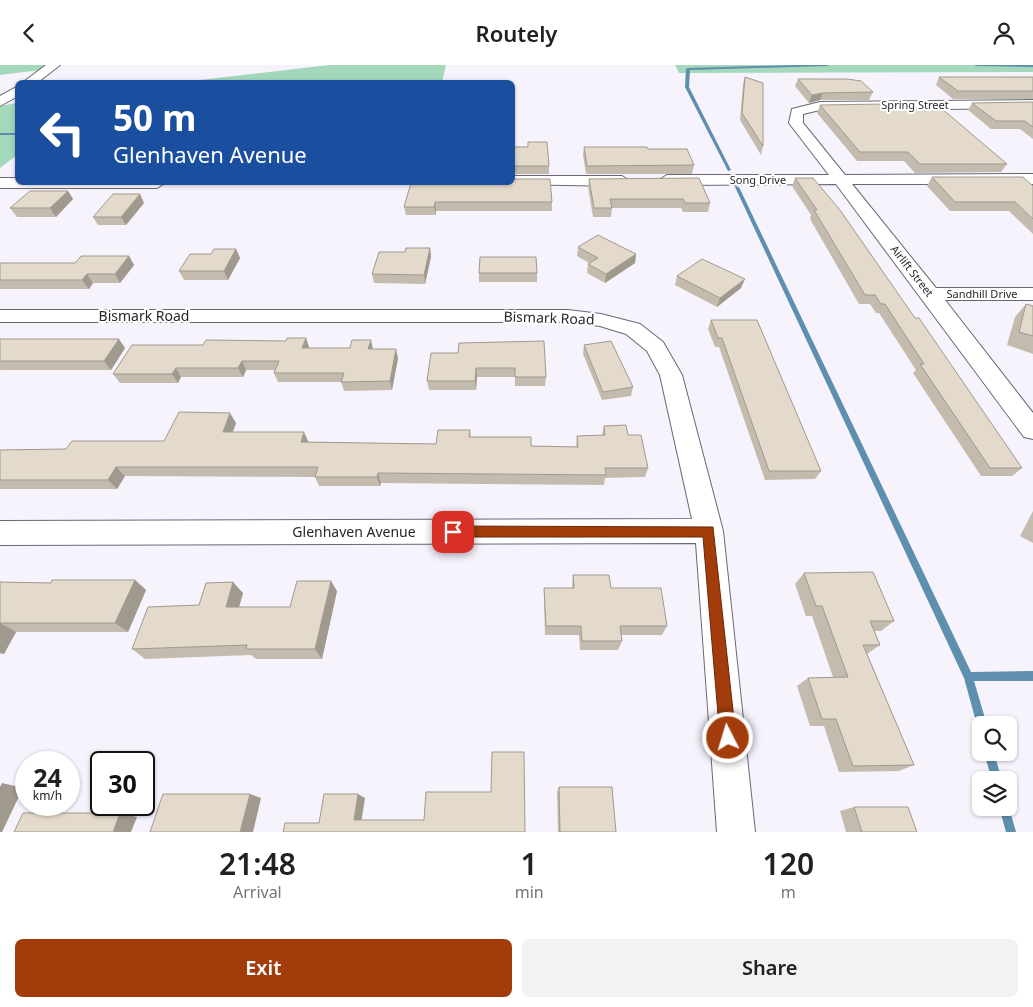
<!DOCTYPE html>
<html lang="en">
<head>
<meta charset="utf-8">
<style>
  body { margin:0; font-family:"Noto Sans",sans-serif; background:#f2f2f2; color:#202124; height:100vh; display:flex; flex-direction:column; font-size:19px; white-space:nowrap }
  * { box-sizing:border-box; margin:0 }
  p { font-size:16px; color:#757577 }
  .icon { flex:none; width:28px; height:28px; fill:none; stroke:currentColor; stroke-width:2; stroke-linecap:round; stroke-linejoin:round }
  .map { position:relative; height:767px; overflow:hidden }
  .panel { display:flex; flex-direction:column; background:#fff; flex:1 }
  .panel>* { flex:none }
  .guide { position:absolute; left:15px; top:15px; width:500px; height:105px; border-radius:8px; box-shadow:0 1px 4px #0004; background:#1a4fa0; color:#fff; overflow:hidden }
  .tools { position:absolute; left:972px; top:651px; display:grid; gap:10px }
  .tools a { display:grid; place-items:center; width:45px; height:45px; border-radius:8px; background:#fff; box-shadow:0 1px 4px #0004; font-size:25px }
  .speed { position:absolute; left:15px; top:686px; display:flex; gap:10px; font-size:25px; font-weight:700; text-align:center }
  .speed>* { display:grid; place-content:center; width:65px; height:65px; border-radius:50%; background:#fff; box-shadow:0 1px 4px #0004; line-height:1 }
  .speed small { font-size:12px; font-weight:400 }
  .speed .limit { border:2px solid #111; border-radius:8px; background:#fff; color:#111 }
  .pin { position:absolute; display:grid; place-items:center; width:42px; height:42px; color:#fff; margin:-21px; border-radius:10px; box-shadow:0 2px 8px #0006 }
  .me { position:absolute; width:55px; margin:-28px; rotate:355deg; stroke-linejoin:round; filter:drop-shadow(0 0 4px #0008) }
  .turn { display:flex; align-items:center; gap:18px; height:105px; padding:0 15px; font-size:22px }
  .turn .icon { width:65px; height:65px; stroke-width:2.5 }
  .turn b { display:block; font-size:35px; line-height:42px }
  .eta { display:flex; justify-content:space-evenly; align-items:center; height:85px; text-align:center }
  .eta b { font-size:30px; font-weight:600; line-height:35px }
  .primary-button { display:flex; gap:10px; margin-top:auto; padding:10px 15px }
  .primary-button a { flex:1; height:58px; border-radius:8px; background:#a23d0b; color:#fff; font-size:20px; font-weight:600; line-height:58px; text-align:center }
  .primary-button a+a { background:#f2f2f2; color:#202124 }
  header { display:flex; justify-content:space-between; align-items:center; height:65px; padding:0 15px; background:#fff; font-size:22px; font-weight:600 }
  .map>svg:first-child { display:block }
  .green { fill:#a4d8bb }
  .lines { fill:none; stroke-linecap:round; stroke-linejoin:round }
  .stream { fill:#5e8fae; fill-rule:evenodd }
  .minor-casing { stroke:#6b6675; stroke-width:2 }
  .minor { fill:#fff; fill-rule:evenodd }
  .wall { fill:#c4bbaf }
  .shaded-wall { fill:#a0998e }
  .building { fill:#e4dacb; stroke:#a0998e }
  .route { fill:#a23d0b; stroke:#692807 }
  .labels { text-anchor:middle; stroke-width:4; stroke-linejoin:round; paint-order:stroke }
  .far-street-label { font-size:11px; fill:#28262c; stroke:#fff }
  .street-label { font-size:14px; fill:#28262c; stroke:#fff }
</style>
</head>
<body>
<header><svg class="icon" aria-label="back" viewBox="0 0 24 24"><path d="M15 5l-7 7 7 7"/></svg>Routely<svg class="icon" aria-label="person" viewBox="0 0 24 24"><circle cx="12" cy="8" r="4"/><path d="M4 21q1-7 8-7t8 7"/></svg></header>
<div class="map">
<svg width="1033" height="767" viewBox="0 0 1033 767">
  <rect width="100%" height="100%" fill="#f6f3fd"/>
  <g class="green">
    <polygon points="0,0 48,0 40,5 0,10"/>
    <polygon points="329,0 446,0 442,17 182,17"/>
    <polygon points="675,0 1033,0 1033,7 679,8"/>
    <polygon points="17,38 17,90 0,103 0,41"/>
  </g>
  <g class="lines">
    <g class="stream">
      <polygon points="795,0 829,0 827,1 690,5 689,22 731,105 728,106 685,22 686,4 688,3"/>
      <polygon points="974,0 1033,0 1033,2 976,1"/>
      <rect x="0" y="68" width="18" height="2"/>
      <polygon points="735,121 739,122 971,607 1033,606 1033,616 974,616 987,660 981,660 981,664 979,663 977,660 964,613 735,122"/>
      <polygon points="984,688 994,688 1002,715 992,715"/>
      <polygon points="1009,741 1009,742 1016,767 1006,767 999,742 1009,742"/>
    </g>
    <defs>
      <g id="minor">
        <polygon points="46,0 60,0 37,18 22,18"/>
        <polygon points="18,21 18,31 0,41 0,31"/>
        <polygon points="1033,35 1033,43 820,45 803,49 803,58 845,110 1033,109 1033,119 852,119 936,223 1033,223 1033,235 945,235 1033,348 1033,374 1024,372 836,119 667,120 659,115 667,110 829,110 789,58 792,44 820,37"/>
        <polygon points="512,111 622,111 630,116 622,121 507,119 505,118 512,118"/>
        <polygon points="0,113 18,113 18,118 165,118 157,123 0,123"/>
        <polygon points="0,245 568,245 601,249 640,259 663,277 682,310 723,466 755,767 717,767 696,478 0,480 0,456 692,454 660,310 647,286 626,269 600,261 568,257 0,257"/>
      </g>
    </defs>
    <use href="#minor" class="minor-casing"/>
    <use href="#minor" class="minor"/>
  </g>
  <g class="wall">
    <polygon points="745,12 763,81 761,90 740,55 743,19"/>
    <polygon points="939,12 1033,12 1033,34 953,34 936,20"/>
    <polygon points="798,14 873,27 869,35 820,35 809,38 795,21"/>
    <polygon points="1033,37 1033,74 1020,64 991,64 968,45 972,38"/>
    <polygon points="820,40 889,43 1007,99 1001,107 915,108 904,96 857,96 817,48"/>
    <polygon points="512,82 549,101 549,109 512,109"/>
    <polygon points="584,82 648,84 694,100 692,109 586,109 583,90"/>
    <polygon points="932,112 1033,121 1033,169 1009,146 950,146 927,121"/>
    <polygon points="795,113 915,253 1022,403 1012,411 981,411 913,308 916,305 879,248 876,248 870,239 859,239 810,154 811,150 792,121"/>
    <polygon points="589,114 710,138 708,147 683,147 681,143 612,143 611,152 593,152 588,122"/>
    <polygon points="411,118 552,137 552,146 436,146 436,150 406,150 404,142"/>
    <polygon points="68,126 73,134 56,152 17,152 10,143"/>
    <polygon points="144,138 126,160 98,160 93,152"/>
    <polygon points="578,182 636,189 635,198 605,218 587,208 588,199 589,198 577,191"/>
    <polygon points="430,183 431,192 425,219 374,218 372,209 405,187"/>
    <polygon points="236,184 240,193 228,215 184,215 179,206 211,189"/>
    <polygon points="129,191 134,200 120,218 93,218 89,224 0,224 0,198 75,198"/>
    <rect x="479" y="208" width="58" height="9"/>
    <polygon points="677,211 741,223 717,242 675,220"/>
    <polygon points="1026,239 1033,241 1033,289 1007,280 1015,252"/>
    <polygon points="711,255 821,406 815,414 765,415 719,282 715,282 708,264"/>
    <polygon points="306,273 309,283 373,284 398,293 392,325 344,326 341,317 278,317 274,308 275,305 246,305 243,312 181,312 178,318 120,318 113,309 203,280 286,276"/>
    <polygon points="0,274 125,283 111,305 1,305 0,304"/>
    <polygon points="459,278 546,312 545,321 515,321 515,312 477,312 476,325 429,325 427,316 458,288"/>
    <polygon points="584,280 633,322 631,331 602,335 583,289"/>
    <polygon points="236,358 233,367 308,376 308,377 436,379 470,365 471,372 531,381 576,382 577,371 602,370 604,361 628,370 648,403 645,412 605,413 604,420 381,418 380,421 319,421 315,412 125,411 117,424 0,424 0,385 66,384 164,376"/>
    <polygon points="1033,446 1033,478 1020,471"/>
    <polygon points="804,508 894,556 881,566 874,566 880,580 867,589 914,700 899,706 839,707 824,661 810,661 797,621 808,613 833,612 812,551 806,551 795,519"/>
    <polygon points="573,510 667,561 662,570 621,570 622,576 618,585 580,585 579,570 545,570 544,533 544,523 572,523"/>
    <polygon points="135,515 146,525 128,567 16,567 4,589 0,589 0,517 51,518"/>
    <polygon points="337,526 322,594 256,594 251,590 145,594 132,584 199,540 243,528 239,542 290,542"/>
    <polygon points="559,722 616,767 558,767 557,727"/>
    <polygon points="854,742 917,767 846,767 840,746"/>
  </g>
  <g class="shaded-wall">
    <polygon points="823,28 820,35 809,38 812,30"/>
    <polygon points="68,126 73,134 56,152 50,143"/>
    <polygon points="140,129 144,138 126,160 121,152"/>
    <polygon points="435,137 436,146 436,150 434,142"/>
    <polygon points="430,183 431,192 425,219 424,210"/>
    <polygon points="236,184 240,193 228,215 224,206"/>
    <polygon points="636,189 635,198 605,218 606,209"/>
    <polygon points="129,191 134,200 120,218 115,209"/>
    <polygon points="87,209 93,218 89,224 82,215"/>
    <polygon points="745,214 741,223 717,242 720,233"/>
    <polygon points="306,273 309,282 306,292 302,283"/>
    <polygon points="119,274 125,283 111,305 104,296"/>
    <polygon points="371,275 373,284 368,284"/>
    <polygon points="396,284 398,293 392,325 390,316"/>
    <polygon points="242,296 246,305 243,312 238,303"/>
    <polygon points="176,303 181,312 178,318 172,309"/>
    <polygon points="476,303 477,312 476,325 475,316"/>
    <polygon points="230,348 236,358 229,376 223,367"/>
    <polygon points="304,367 308,376 305,387 301,377"/>
    <polygon points="116,402 125,411 117,424 108,415"/>
    <polygon points="378,408 381,418 380,421 377,412"/>
    <polygon points="135,515 146,525 128,567 115,558"/>
    <polygon points="331,516 337,526 322,594 315,584"/>
    <polygon points="233,517 243,528 236,552 226,542"/>
    <polygon points="0,558 16,567 4,589 0,587"/>
    <polygon points="2,718 23,723 2,767 0,767 0,722"/>
    <polygon points="250,729 261,733 253,767 240,767"/>
    <polygon points="358,729 365,733 361,759 354,755"/>
    <polygon points="120,748 137,752 131,767 113,767"/>
  </g>
  <g class="building">
    <polygon points="745,12 763,18 763,81 742,48"/>
    <polygon points="939,12 1033,12 1033,26 958,26"/>
    <polygon points="798,14 847,14 861,16 873,27 823,28 812,30"/>
    <polygon points="1033,37 1033,62 1025,56 996,56 972,38"/>
    <polygon points="885,39 889,43 941,43 1007,99 920,99 908,87 860,87 820,40"/>
    <polygon points="528,77 547,77 549,101 512,101 512,82 528,82"/>
    <polygon points="584,82 647,82 648,84 687,84 694,100 587,101"/>
    <polygon points="932,112 1023,112 1033,121 1033,154 1015,137 955,137"/>
    <polygon points="699,113 710,138 685,138 683,134 610,134 612,143 594,143 589,114"/>
    <polygon points="795,113 813,113 840,145 915,253 919,253 1022,403 990,403 920,299 924,299 885,239 881,239 875,230 865,230 814,145 817,145"/>
    <polygon points="512,114 550,114 552,137 435,137 434,142 404,142 411,118 512,118"/>
    <polygon points="30,126 68,126 50,143 10,143"/>
    <polygon points="113,129 140,129 121,152 93,152"/>
    <polygon points="598,170 636,189 606,209 588,199 598,193 578,182"/>
    <polygon points="406,183 430,183 424,210 372,209 379,187 405,187"/>
    <polygon points="214,184 236,184 224,206 179,206 190,189 211,189"/>
    <polygon points="81,191 129,191 115,209 87,209 82,215 0,215 0,198 75,198"/>
    <polygon points="480,192 536,192 537,208 479,208"/>
    <polygon points="702,194 745,214 720,233 677,211"/>
    <polygon points="1026,239 1033,241 1033,271 1019,267"/>
    <polygon points="711,255 757,255 821,406 769,406 722,273 718,273"/>
    <polygon points="287,273 306,273 302,283 350,283 352,275 371,275 368,284 396,284 390,316 341,317 344,308 274,308 279,296 242,296 238,303 176,303 172,309 113,309 132,280 203,280 206,275 286,276"/>
    <polygon points="0,274 119,274 104,296 0,296"/>
    <polygon points="544,276 546,312 515,312 515,303 476,303 475,316 427,316 431,288 458,288 459,278"/>
    <polygon points="611,276 633,322 603,327 584,280"/>
    <polygon points="179,347 230,348 223,367 304,367 301,377 436,379 438,365 470,365 469,372 531,372 531,381 578,382 577,371 605,370 604,361 626,360 628,370 641,370 648,403 605,403 606,410 378,408 377,412 315,412 318,402 116,402 108,415 0,415 0,385 66,384 72,376 164,376"/>
    <polygon points="873,507 894,556 870,556 880,580 863,580 914,700 853,701 836,654 822,654 808,613 848,612 822,541 816,541 804,508"/>
    <polygon points="573,510 609,510 611,523 661,523 667,561 620,561 622,576 582,576 581,561 546,561 544,523 574,523"/>
    <polygon points="52,515 135,515 115,558 0,558 0,517 51,518"/>
    <polygon points="297,516 331,516 315,584 246,584 247,580 132,584 148,542 199,540 206,518 233,517 226,542 290,542"/>
    <polygon points="492,687 524,687 525,767 283,767 285,758 319,758 324,729 358,729 354,755 424,755 426,727 491,727"/>
    <polygon points="559,722 612,722 616,767 560,767"/>
    <polygon points="163,729 250,729 240,767 150,767"/>
    <polygon points="854,742 908,742 917,767 862,767"/>
    <polygon points="23,748 120,748 113,767 14,767"/>
  </g>
  <polygon class="route" points="453,461 713,462 736,673 733,679 728,681 722,679 720,673 703,472 453,472 447,467"/>
  <g class="labels">
    <g class="far-street-label">
      <text x="915" y="44">Spring Street</text>
      <text x="758" y="119">Song Drive</text>
      <text transform="translate(912 206) rotate(52)" y="4">Airlift Street</text>
      <text x="982" y="233">Sandhill Drive</text>
    </g>
    <g class="street-label">
      <text x="144" y="256">Bismark Road</text>
      <text transform="translate(549 253) rotate(2)" y="5">Bismark Road</text>
      <text x="354" y="472">Glenhaven Avenue</text>
    </g>
  </g>
</svg>
<div class="tools">
<a><svg class="icon" aria-label="search" viewBox="0 0 24 24"><circle cx="10" cy="10" r="6"/><path d="M15 15l6 6"/></svg></a>
<a><svg class="icon" aria-label="layers" viewBox="0 0 24 24"><path d="M12 4l9 5-9 5-9-5zM3 14l9 5 9-5"/></svg></a>
</div>
<div class="speed"><div>24<small>km/h</small></div><div class="limit">30</div></div>
<div class="pin" style="left:453px;top:467px;background:#d93025"><svg class="icon" aria-label="arrive" viewBox="0 0 24 24"><path d="M6 21V4h12l-3 4 3 4H6"/></svg></div>
<svg class="me" style="left:728px;top:673px" viewBox="-20 -20 40 40"><circle r="17" fill="#a23d0b" stroke="#fff" stroke-width="3"/><path d="M0-11L8 9 0 5-8 9z" fill="#fff"/></svg>
<div class="guide">
<div class="turn"><svg class="icon" aria-label="left" viewBox="0 0 24 24"><path d="M17 20v-9H6M10 6l-5 5 5 5"/></svg><div><b>50 m</b>Glenhaven Avenue</div></div>
</div>
</div>
<section class="panel">
<div class="eta">
<div><b>21:48</b><p>Arrival</p></div>
<div><b>1</b><p>min</p></div>
<div><b>120</b><p>m</p></div>
</div>
<div class="primary-button"><a>Exit</a><a>Share</a></div>
</section>
</body>
</html>
